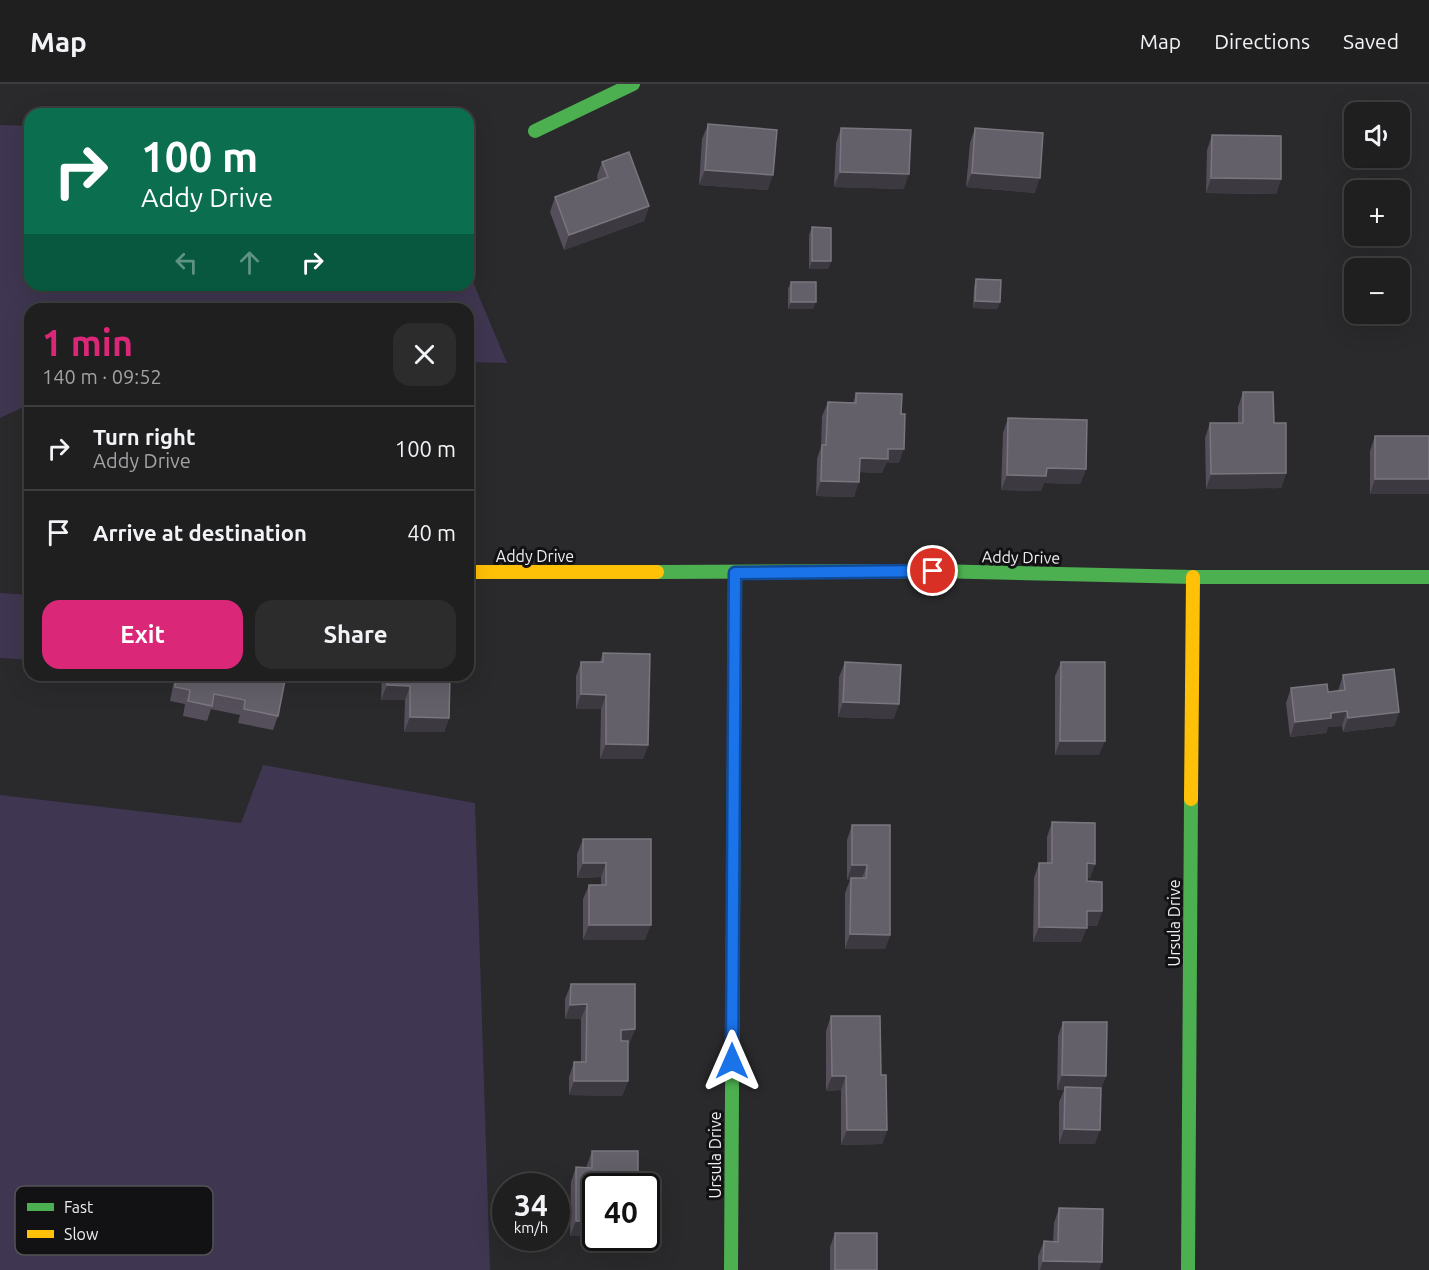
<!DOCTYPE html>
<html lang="en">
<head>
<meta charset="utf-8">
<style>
  body { margin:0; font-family:Ubuntu,sans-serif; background:#2d2c2d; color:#f1f3f6; height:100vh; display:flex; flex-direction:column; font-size:22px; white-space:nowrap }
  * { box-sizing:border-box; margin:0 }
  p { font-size:20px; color:#a2a2a5 }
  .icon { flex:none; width:33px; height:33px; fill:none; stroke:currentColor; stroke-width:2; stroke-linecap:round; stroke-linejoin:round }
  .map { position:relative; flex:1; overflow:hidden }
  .drawer { position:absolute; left:24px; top:219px; width:450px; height:378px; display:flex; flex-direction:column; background:#201f20; border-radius:18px; box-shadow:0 6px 24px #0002,0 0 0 2px #3d3d3e }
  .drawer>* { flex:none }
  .banner { position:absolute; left:24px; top:24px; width:450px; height:183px; border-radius:18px; box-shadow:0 6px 24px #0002,0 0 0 2px #3d3d3e; background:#0b6e4f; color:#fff; overflow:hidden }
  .fabs { position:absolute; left:1344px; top:18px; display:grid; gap:12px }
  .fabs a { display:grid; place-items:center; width:66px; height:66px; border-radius:12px; background:#201f20; box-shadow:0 6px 24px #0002,0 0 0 2px #3d3d3e; font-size:30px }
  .speed { position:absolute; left:492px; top:1089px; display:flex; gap:12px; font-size:30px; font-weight:700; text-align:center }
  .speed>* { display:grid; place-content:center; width:78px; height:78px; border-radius:50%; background:#201f20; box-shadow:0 6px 24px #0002,0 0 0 2px #3d3d3e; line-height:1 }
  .speed small { font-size:15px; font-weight:400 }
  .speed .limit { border:3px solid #111; border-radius:9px; background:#fff; color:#111 }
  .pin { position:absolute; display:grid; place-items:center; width:51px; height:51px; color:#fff; margin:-26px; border:3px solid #fff; border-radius:50%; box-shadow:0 2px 6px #0007 }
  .me { position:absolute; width:66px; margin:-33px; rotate:0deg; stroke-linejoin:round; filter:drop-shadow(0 0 4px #0008) }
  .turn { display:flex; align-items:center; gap:21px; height:126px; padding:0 18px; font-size:27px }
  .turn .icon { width:78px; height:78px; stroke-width:2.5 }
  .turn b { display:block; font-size:42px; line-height:51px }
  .lanes { display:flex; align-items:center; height:57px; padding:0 18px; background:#0003; justify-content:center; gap:30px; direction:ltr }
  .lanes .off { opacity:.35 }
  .round { display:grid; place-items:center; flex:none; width:63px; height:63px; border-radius:18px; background:#2d2c2d }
  .headline { display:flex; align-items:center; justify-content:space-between; height:102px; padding:0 18px }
  h1 { font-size:36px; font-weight:700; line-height:45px; color:#db2777 }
  .action { display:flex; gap:12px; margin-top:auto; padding:12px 18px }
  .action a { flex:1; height:69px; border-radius:18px; background:#db2777; color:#fff; font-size:24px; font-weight:700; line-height:69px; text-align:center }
  .action a+a { background:#2d2c2d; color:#f1f3f6 }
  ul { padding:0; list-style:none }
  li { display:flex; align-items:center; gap:18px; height:84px; padding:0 18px; border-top:2px solid #3d3d3e }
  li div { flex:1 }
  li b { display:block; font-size:22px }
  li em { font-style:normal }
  header { display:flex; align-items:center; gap:36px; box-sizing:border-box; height:84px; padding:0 30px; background:#201f20; border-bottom:2px solid #3d3d3e }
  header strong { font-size:28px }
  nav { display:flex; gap:33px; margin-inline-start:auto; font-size:21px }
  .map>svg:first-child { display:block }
  .green { fill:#3f3651 }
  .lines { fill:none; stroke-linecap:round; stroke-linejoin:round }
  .fast { stroke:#4caf50; stroke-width:14 }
  .slow { stroke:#ffc107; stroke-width:14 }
  .wall { fill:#544f5a }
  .shaded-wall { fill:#3c3941 }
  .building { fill:#64606a; stroke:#7a767f; stroke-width:1.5 }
  .route-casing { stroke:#114b97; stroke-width:15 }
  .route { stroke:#1a73e8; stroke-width:10 }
  .labels { text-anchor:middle; stroke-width:6; stroke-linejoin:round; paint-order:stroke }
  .street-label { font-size:16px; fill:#eeedef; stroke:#121113 }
  .key { fill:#121113; stroke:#545355; stroke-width:1.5 }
  .key-label { font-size:16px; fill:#eeedef }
</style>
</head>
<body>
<header>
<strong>Map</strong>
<nav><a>Map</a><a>Directions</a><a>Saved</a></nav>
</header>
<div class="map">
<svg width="1429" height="1186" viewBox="0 0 1429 1186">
  <rect width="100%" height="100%" fill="#2a292b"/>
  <g class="green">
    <polygon points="0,41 30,42 30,201 468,201 468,186 507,279 468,278 468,225 30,225 30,320 0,334"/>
    <polygon points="0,509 30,511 30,576 0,574"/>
    <polygon points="263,681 475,719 490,1186 0,1186 0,711 241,739"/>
  </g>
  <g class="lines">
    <g class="fast">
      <polyline points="535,47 633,0"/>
      <polyline points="657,488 933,487 1193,493 1429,493"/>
      <polyline points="731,1186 734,660"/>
      <polyline points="1188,1186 1191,715"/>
    </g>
    <g class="slow">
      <polyline points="468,488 657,488"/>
      <polyline points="734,660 735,489"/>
      <polyline points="1191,715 1193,493"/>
    </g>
  </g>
  <g class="wall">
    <polygon points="708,40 768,106 699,101 702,55"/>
    <polygon points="841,44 904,105 834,103 836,59"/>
    <polygon points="975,44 1035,109 966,103 970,59"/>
    <polygon points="1212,51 1281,95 1276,110 1206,109 1207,66"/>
    <polygon points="602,78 649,122 644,137 564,166 550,128 555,113 598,97 597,92"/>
    <polygon points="812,143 831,177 828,185 809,185 809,151"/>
    <polygon points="976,195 1000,218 997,225 973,224 974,203"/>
    <polygon points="791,198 813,225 788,225 788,205"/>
    <polygon points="1243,308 1274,339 1286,389 1281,404 1206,405 1205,354 1210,339 1238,339 1238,323"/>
    <polygon points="856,309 899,379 886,379 882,389 860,388 854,413 816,412 817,375 821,363 822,332 828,318 853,319"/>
    <polygon points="1008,334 1086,385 1080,400 1044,399 1041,407 1001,406 1003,349"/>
    <polygon points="1375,352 1429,352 1370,410 1370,367"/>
    <polygon points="603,569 648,661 643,675 600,675 601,625 576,625 576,592 581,578 600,578"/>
    <polygon points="845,578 894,635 838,633 839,593"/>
    <polygon points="1061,578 1099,671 1055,671 1055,592"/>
    <polygon points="175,591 286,591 278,632 273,646 238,639 240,631 211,625 207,637 183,632 185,620 170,617"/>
    <polygon points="382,591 450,591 449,634 444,648 404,648 405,616 381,616"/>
    <polygon points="1343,591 1399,628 1394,642 1343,648 1342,642 1328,643 1326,649 1290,653 1286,619 1291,604 1328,608 1338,607"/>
    <polygon points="1052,738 1095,780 1090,794 1087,794 1087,797 1102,827 1097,842 1087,842 1081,858 1033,858 1034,794 1039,779 1047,779 1047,753"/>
    <polygon points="852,741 890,851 885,865 845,865 845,809 850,796 847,796 847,756"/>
    <polygon points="583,755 651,755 645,856 583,856 583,815 589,801 601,801 601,793 577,794 577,770"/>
    <polygon points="571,900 635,945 629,960 628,960 628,997 622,1012 569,1011 569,993 574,978 581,978 581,935 565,935 565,915"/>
    <polygon points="831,932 881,991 887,1046 882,1060 841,1061 841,1006 826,1007 826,947"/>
    <polygon points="1063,938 1106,992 1101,1005 1095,1060 1059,1060 1059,1018 1064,1006 1057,1006 1058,952"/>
    <polygon points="592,1067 596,1102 596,1152 570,1152 571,1098 576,1083 586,1084"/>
    <polygon points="1059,1124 1102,1178 1099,1186 1038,1186 1038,1172 1044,1157 1053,1158 1054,1139"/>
    <polygon points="835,1149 877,1186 830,1186 830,1163"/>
  </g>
  <g class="shaded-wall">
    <polygon points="705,86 773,91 768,106 699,101"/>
    <polygon points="840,88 909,90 904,105 834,103"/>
    <polygon points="972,89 1040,94 1035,109 966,103"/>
    <polygon points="1211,94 1281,95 1276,110 1206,109"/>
    <polygon points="649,122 644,137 564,166 569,151"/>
    <polygon points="812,177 831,177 828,185 809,185"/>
    <polygon points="975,217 1000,218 997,225 973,224"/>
    <polygon points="791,218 816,218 813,225 788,225"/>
    <polygon points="888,365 904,365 899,379 886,379 882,389 855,388 860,374"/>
    <polygon points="1047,384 1086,385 1080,400 1044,399 1041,407 1001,406 1007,391"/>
    <polygon points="1286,389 1281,404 1206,405 1211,390"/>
    <polygon points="1375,395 1429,395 1429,410 1370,410"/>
    <polygon points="821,397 859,398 854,413 816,412"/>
    <polygon points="387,601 410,602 405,616 381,616"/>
    <polygon points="581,610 606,611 601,625 576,625"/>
    <polygon points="843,618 899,620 894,635 838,633"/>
    <polygon points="1347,627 1342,642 1328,643 1326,649 1290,653 1295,638 1331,629"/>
    <polygon points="1399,628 1394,642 1343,648 1348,634"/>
    <polygon points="410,633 449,634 444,648 404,648"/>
    <polygon points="1060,657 1105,657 1099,671 1055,671"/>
    <polygon points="606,660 648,661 643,675 600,675"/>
    <polygon points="583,779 606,779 601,793 577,794"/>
    <polygon points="1087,779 1095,780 1090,794 1082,794"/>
    <polygon points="852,781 867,781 861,796 847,796"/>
    <polygon points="1087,827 1102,827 1097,842 1081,842"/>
    <polygon points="589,841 651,841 645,856 583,856"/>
    <polygon points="1039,843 1087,844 1081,858 1033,858"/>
    <polygon points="850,850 890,851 885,865 845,865"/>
    <polygon points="587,920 581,935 565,935 570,921"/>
    <polygon points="635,945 629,960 616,960 621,946"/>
    <polygon points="1062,991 1106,992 1101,1006 1065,1003 1064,1006 1057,1006"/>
    <polygon points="832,992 846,992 841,1006 826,1007"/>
    <polygon points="574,997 628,997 622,1012 569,1011"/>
    <polygon points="1064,1045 1100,1046 1095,1060 1059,1060"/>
    <polygon points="847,1046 887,1046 882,1060 841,1061"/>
    <polygon points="576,1137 596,1137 596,1152 570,1152"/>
    <polygon points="1043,1177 1102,1178 1099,1186 1040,1186"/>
  </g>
  <g class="building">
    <polygon points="708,40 777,46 773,91 705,86"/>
    <polygon points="841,44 911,46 909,90 840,88"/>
    <polygon points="975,44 1043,49 1040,94 972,89"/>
    <polygon points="1212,51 1281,52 1281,95 1211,94"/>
    <polygon points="629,68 649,122 569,151 555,113 608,93 602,78"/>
    <polygon points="812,143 831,144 831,177 812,177"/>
    <polygon points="976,195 1001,196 1000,218 975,217"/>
    <rect x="791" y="198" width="25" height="20"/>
    <polygon points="1243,308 1273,308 1274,339 1286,339 1286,389 1211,390 1210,339 1243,339"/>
    <polygon points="856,309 902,310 901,330 905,330 904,365 888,365 888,375 860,374 859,398 821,397 822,361 826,361 828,318 856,319"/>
    <polygon points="1008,334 1087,336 1086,385 1047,384 1046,392 1007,391"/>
    <rect x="1375" y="352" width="54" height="43"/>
    <polygon points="603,569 650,570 648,661 606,660 606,611 581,610 581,578 603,578"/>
    <polygon points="845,578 901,581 899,620 843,618"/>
    <polygon points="1061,578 1105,578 1105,657 1060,657"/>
    <polygon points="1394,585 1399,628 1348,634 1347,627 1331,629 1331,634 1295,638 1291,604 1327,600 1328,608 1345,606 1343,591"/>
    <polygon points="177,591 286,591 278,632 244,625 245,616 214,610 212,622 188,617 190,606 175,603"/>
    <polygon points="387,591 450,591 449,634 410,633 410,602 387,601"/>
    <polygon points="1052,738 1095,739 1095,780 1087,779 1087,797 1102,798 1102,827 1087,827 1087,844 1039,843 1039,779 1052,779"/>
    <polygon points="852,741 890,741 890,851 850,850 851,794 866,794 867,781 852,781"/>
    <polygon points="583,755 651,755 651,841 589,841 589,801 606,801 606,779 583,779"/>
    <polygon points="571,900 635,900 635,945 621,946 621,957 628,957 628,997 574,997 574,978 586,978 587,920 570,921"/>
    <polygon points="831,932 880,932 881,991 886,991 887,1046 847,1046 846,992 832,992"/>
    <polygon points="1063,938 1107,938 1106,992 1062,991"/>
    <polygon points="1065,1003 1101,1004 1100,1046 1064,1045"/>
    <polygon points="592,1067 638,1067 638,1102 596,1102 596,1137 576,1137 576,1083 592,1084"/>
    <polygon points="1059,1124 1103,1125 1102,1178 1043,1177 1044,1157 1058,1158"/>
    <rect x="835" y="1149" width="42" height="37"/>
  </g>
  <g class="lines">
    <defs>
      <polyline id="route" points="732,977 735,489 933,487"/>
    </defs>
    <use href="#route" class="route-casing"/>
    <use href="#route" class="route"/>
  </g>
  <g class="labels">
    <g class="street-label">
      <text x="535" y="478">Addy Drive</text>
      <text transform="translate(1021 473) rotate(1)" y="6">Addy Drive</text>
      <text transform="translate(1174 839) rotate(-90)" y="6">Ursula Drive</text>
      <text transform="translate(715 1071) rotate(-90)" y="6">Ursula Drive</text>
    </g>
  </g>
  <rect x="15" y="1102" width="198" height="69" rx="9" class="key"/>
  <rect x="27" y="1119" width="27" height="8" fill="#4caf50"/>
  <rect x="27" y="1146" width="27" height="8" fill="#ffc107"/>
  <g class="key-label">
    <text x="64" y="1129">Fast</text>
    <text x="64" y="1156">Slow</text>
  </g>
</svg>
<div class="fabs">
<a><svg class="icon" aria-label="sound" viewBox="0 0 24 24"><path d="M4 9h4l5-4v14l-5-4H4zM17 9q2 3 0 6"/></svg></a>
<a>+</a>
<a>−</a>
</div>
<div class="speed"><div>34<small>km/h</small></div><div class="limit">40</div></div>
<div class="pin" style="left:933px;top:487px;background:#d93025"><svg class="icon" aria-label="arrive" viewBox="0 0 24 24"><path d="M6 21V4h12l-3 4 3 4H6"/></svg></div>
<svg class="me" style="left:732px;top:977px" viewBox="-20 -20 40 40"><path d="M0-17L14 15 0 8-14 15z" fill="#1a73e8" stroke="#fff" stroke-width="4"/></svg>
<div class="banner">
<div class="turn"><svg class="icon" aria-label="right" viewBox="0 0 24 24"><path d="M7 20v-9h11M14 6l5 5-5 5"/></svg><div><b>100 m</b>Addy Drive</div></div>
<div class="lanes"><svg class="icon off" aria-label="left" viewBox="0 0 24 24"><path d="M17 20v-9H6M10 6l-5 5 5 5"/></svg><svg class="icon off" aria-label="ahead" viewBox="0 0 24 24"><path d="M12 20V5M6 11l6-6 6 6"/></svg><svg class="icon" aria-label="right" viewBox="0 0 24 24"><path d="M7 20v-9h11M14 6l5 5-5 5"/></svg></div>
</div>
<section class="drawer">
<div class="headline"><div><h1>1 min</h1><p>140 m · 09:52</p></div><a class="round"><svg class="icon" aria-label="close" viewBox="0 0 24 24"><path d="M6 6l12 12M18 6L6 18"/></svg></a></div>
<ul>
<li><svg class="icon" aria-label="right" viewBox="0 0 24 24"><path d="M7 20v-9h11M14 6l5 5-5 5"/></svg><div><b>Turn right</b><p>Addy Drive</p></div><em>100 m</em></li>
<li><svg class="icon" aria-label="arrive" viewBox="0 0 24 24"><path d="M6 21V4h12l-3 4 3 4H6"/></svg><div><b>Arrive at destination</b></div><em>40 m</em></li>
</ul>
<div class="action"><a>Exit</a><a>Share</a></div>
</section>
</div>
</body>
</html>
